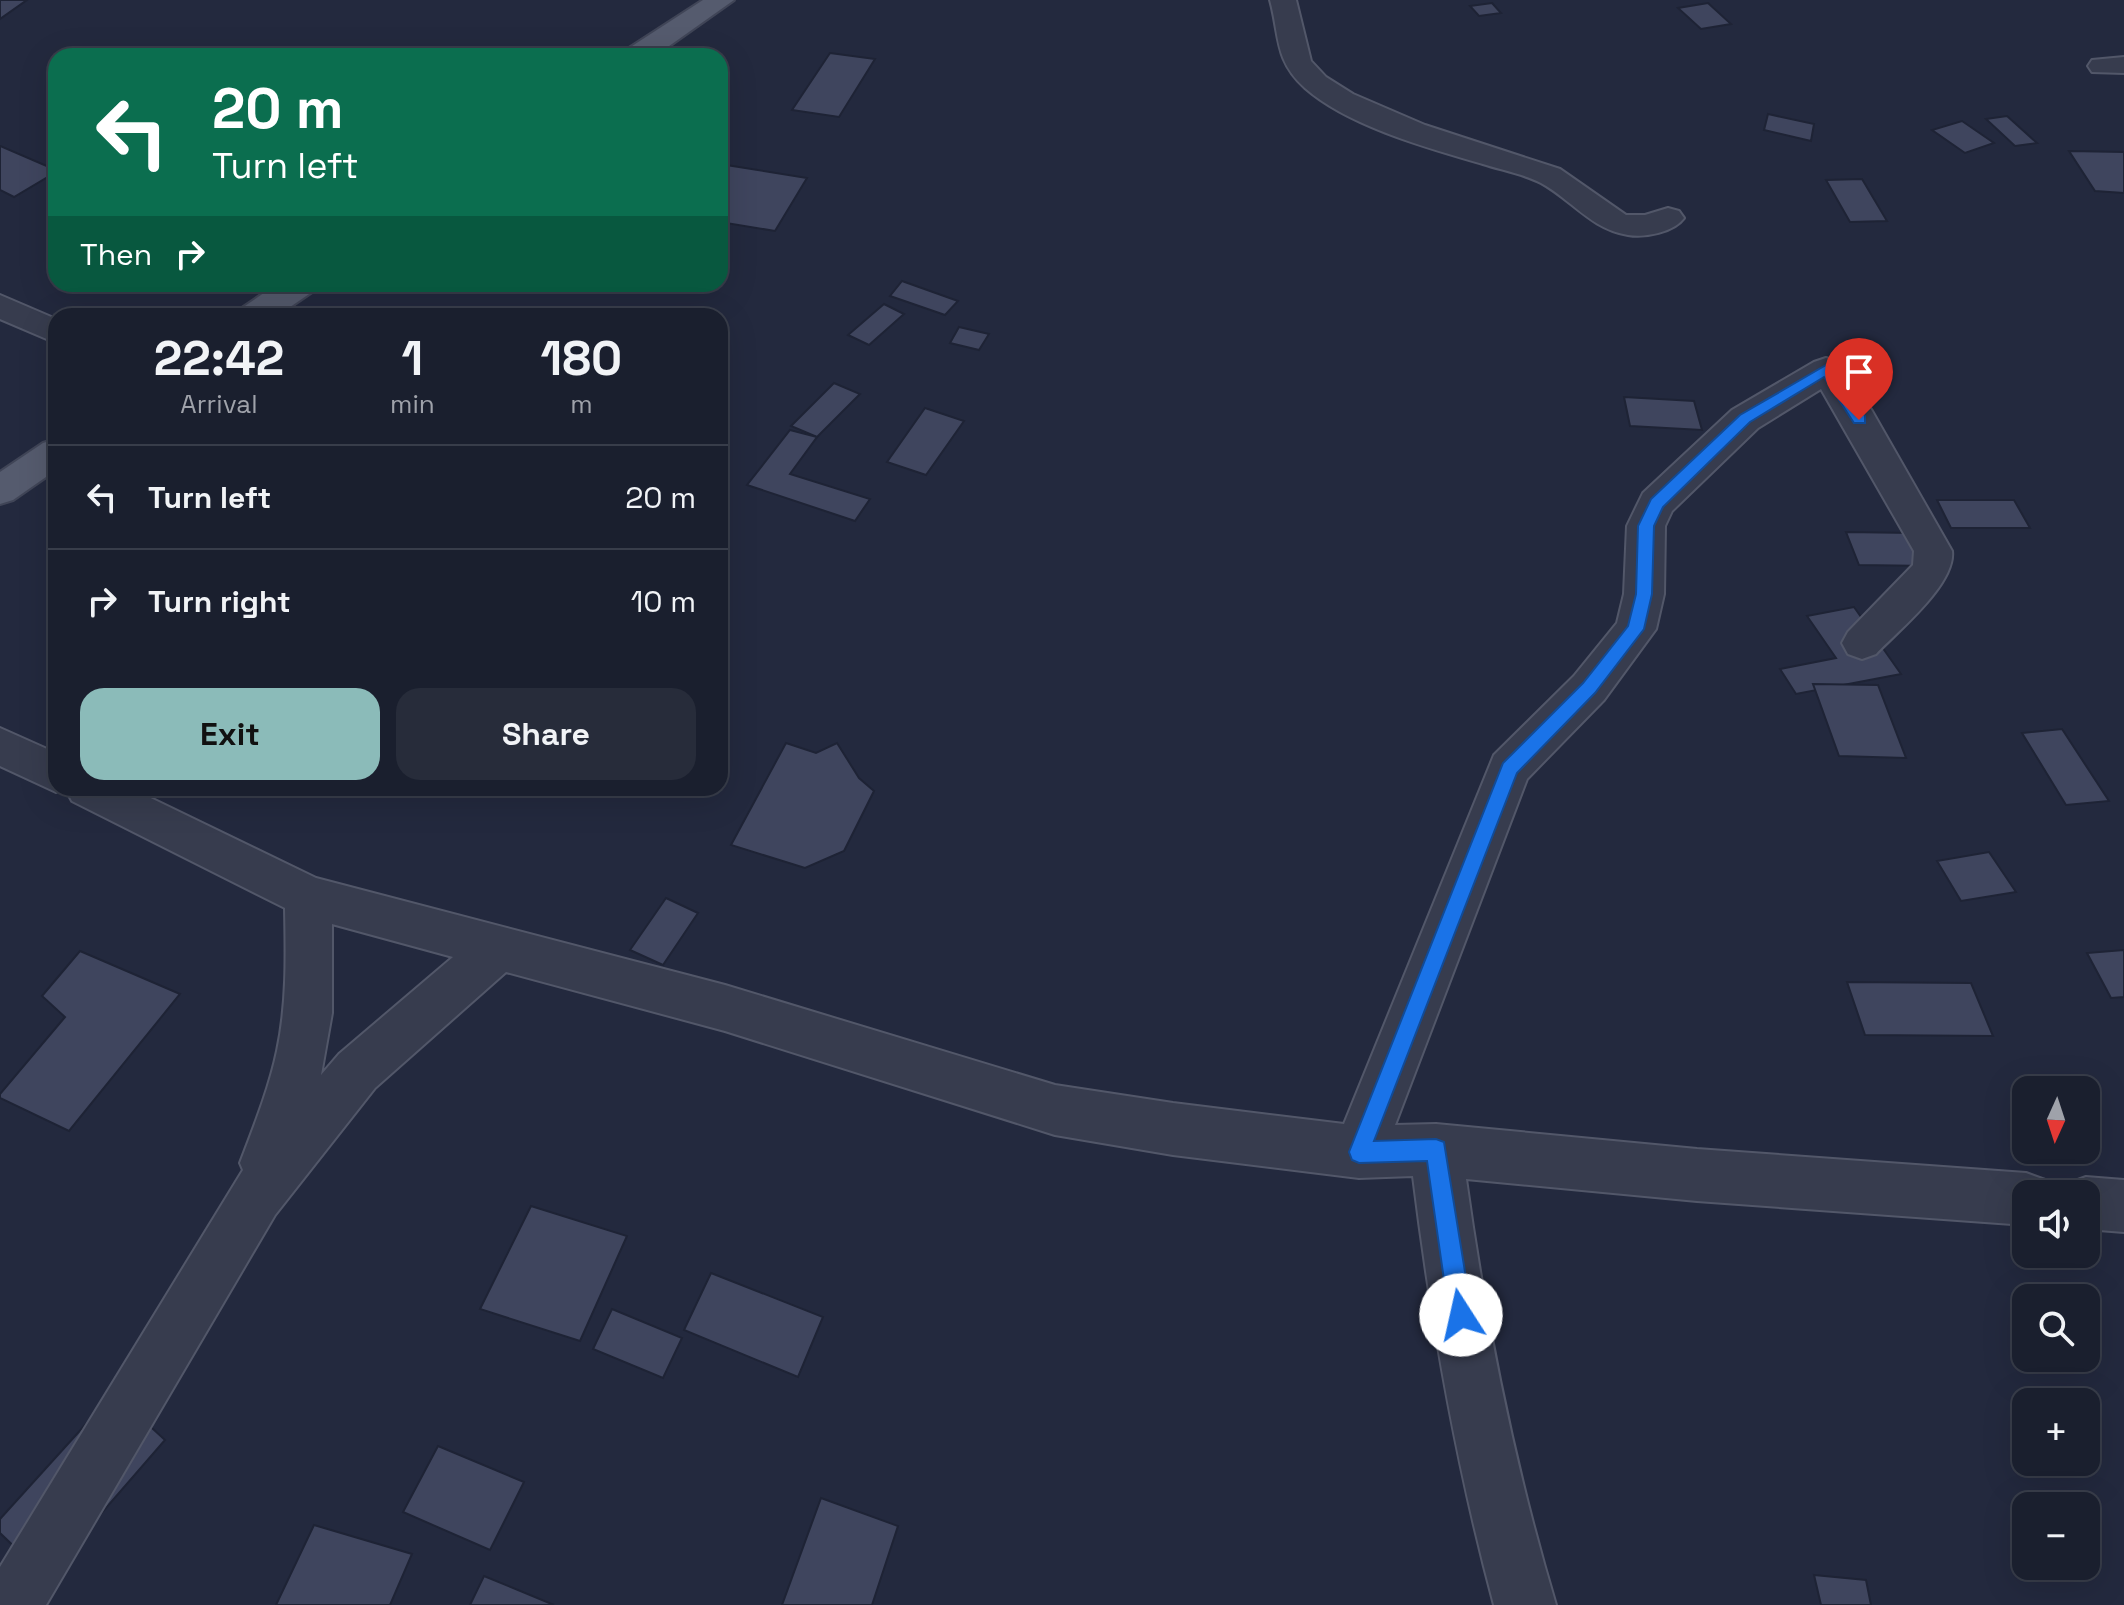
<!DOCTYPE html>
<html lang="en">
<head>
<meta charset="utf-8">
<style>
  body { margin:0; font-family:"Space Grotesk",sans-serif; background:#272c3a; color:#f1f3f6; height:100vh; display:flex; flex-direction:column; font-size:30px; white-space:nowrap }
  * { box-sizing:border-box; margin:0 }
  p { font-size:26px; color:#9fa2aa }
  .icon { flex:none; width:44px; height:44px; fill:none; stroke:currentColor; stroke-width:2; stroke-linecap:round; stroke-linejoin:round }
  .map { position:relative; flex:1; overflow:hidden }
  .panel { position:absolute; left:48px; top:308px; width:680px; height:488px; display:flex; flex-direction:column; background:#1a1f2e; border-radius:24px; box-shadow:0 8px 32px #0002,0 0 0 2px #383d4a }
  .panel>* { flex:none }
  .hud { position:absolute; left:48px; top:48px; width:680px; height:244px; border-radius:24px; box-shadow:0 8px 32px #0002,0 0 0 2px #383d4a; background:#0b6e4f; color:#fff; overflow:hidden }
  .needle { width:52px; rotate:183deg }
  .fabs { position:absolute; left:2012px; top:1076px; display:grid; gap:16px }
  .fabs a { display:grid; place-items:center; width:88px; height:88px; border-radius:16px; background:#1a1f2e; box-shadow:0 8px 32px #0002,0 0 0 2px #383d4a; font-size:40px }
  .pin { position:absolute; display:grid; place-items:center; width:68px; height:68px; color:#fff; margin:-82px -34px; border-radius:50% 50% 50% 0; rotate:-45deg; box-shadow:0 0 8px #0007 }
  .pin .icon { rotate:45deg }
  .me { position:absolute; width:88px; margin:-44px; rotate:350deg; stroke-linejoin:round; filter:drop-shadow(0 0 6px #0008) }
  .turn { display:flex; align-items:center; gap:28px; height:168px; padding:0 32px; font-size:36px }
  .turn .icon { width:104px; height:104px; stroke-width:2.5 }
  .turn b { display:block; font-size:56px; line-height:68px }
  .then { display:flex; align-items:center; height:76px; padding:0 32px; background:#0003; gap:16px; font-size:30px }
  .eta { display:flex; justify-content:space-evenly; align-items:center; height:136px; text-align:center }
  .eta b { font-size:48px; font-weight:700; line-height:56px }
  .cta { display:flex; gap:16px; margin-top:auto; padding:16px 32px }
  .cta a { flex:1; height:92px; border-radius:24px; background:#8bbbb9; color:#111; font-size:32px; font-weight:700; line-height:92px; text-align:center }
  .cta a+a { background:#272c3a; color:#f1f3f6 }
  ul { padding:0; list-style:none }
  li { display:flex; align-items:center; gap:24px; height:104px; padding:0 32px; border-top:2px solid #383d4a }
  li div { flex:1 }
  li b { display:block; font-size:30px }
  li em { font-style:normal }
  .map>svg:first-child { display:block }
  .building { fill:#3f455e; stroke:#1e2335; stroke-width:2 }
  .lines { fill:none; stroke-linecap:round; stroke-linejoin:round }
  .minor-casing { stroke:#525769; stroke-width:4 }
  .major-casing { stroke:#404557; stroke-width:4 }
  .minor { fill:#373c4e; fill-rule:evenodd }
  .major { fill:#555b6e; fill-rule:evenodd }
  .route { fill:#1a73e8; stroke:#114b97; stroke-width:2 }
</style>
</head>
<body>
<div class="map">
<svg width="2124" height="1605" viewBox="0 0 2124 1605">
  <rect width="100%" height="100%" fill="#23293e"/>
  <g class="building">
    <polygon points="0,0 27,0 0,19"/>
    <polygon points="1492,3 1501,13 1479,16 1470,6"/>
    <polygon points="1708,3 1731,24 1701,29 1678,8"/>
    <polygon points="830,53 875,59 839,117 792,110"/>
    <polygon points="1768,114 1814,124 1811,141 1764,130"/>
    <polygon points="2007,116 2037,143 2015,146 1986,119"/>
    <polygon points="1962,121 1994,143 1965,153 1932,130"/>
    <polygon points="0,146 56,170 56,172 14,197 0,190"/>
    <polygon points="2069,151 2124,152 2124,193 2095,191"/>
    <polygon points="720,164 807,178 775,231 720,222"/>
    <polygon points="1862,179 1887,221 1850,222 1826,180"/>
    <polygon points="902,281 958,301 945,315 890,296"/>
    <polygon points="884,304 904,314 869,345 848,335"/>
    <polygon points="959,327 989,334 979,350 950,343"/>
    <polygon points="834,383 860,394 817,437 791,426"/>
    <polygon points="1624,397 1694,401 1702,430 1630,426"/>
    <polygon points="925,408 964,421 926,475 887,462"/>
    <polygon points="790,430 817,437 790,474 870,499 855,521 747,485"/>
    <polygon points="1937,500 2014,500 2030,528 1951,528"/>
    <polygon points="1846,532 1914,533 1929,566 1859,565"/>
    <polygon points="1854,607 1901,674 1796,694 1780,669 1836,658 1807,616"/>
    <polygon points="1813,684 1878,685 1906,758 1839,756"/>
    <polygon points="2062,729 2109,801 2066,805 2022,733"/>
    <polygon points="786,743 816,753 837,743 859,778 874,791 844,851 805,868 731,845"/>
    <polygon points="1989,852 2016,892 1961,901 1937,861"/>
    <polygon points="666,898 698,913 663,965 630,950"/>
    <polygon points="2124,950 2124,997 2111,998 2087,953"/>
    <polygon points="80,951 180,994 69,1131 0,1098 0,1094 65,1017 42,996"/>
    <polygon points="1847,982 1971,983 1993,1036 1865,1035"/>
    <polygon points="531,1206 627,1236 580,1341 480,1309"/>
    <polygon points="711,1273 823,1317 798,1377 684,1330"/>
    <polygon points="612,1309 682,1338 663,1378 593,1349"/>
    <polygon points="114,1393 165,1440 46,1577 0,1533 0,1519"/>
    <polygon points="438,1446 524,1482 490,1550 403,1512"/>
    <polygon points="821,1498 898,1526 872,1605 782,1605"/>
    <polygon points="314,1525 412,1554 390,1605 276,1605"/>
    <polygon points="1814,1575 1866,1580 1871,1605 1821,1605"/>
    <polygon points="484,1576 554,1605 470,1605"/>
  </g>
  <g class="lines">
    <defs>
      <g id="minor">
        <path d="M 1270,0 L 1296,0 L 1311,61 L 1326,77 L 1353,94 L 1425,125 L 1560,169 L 1626,215 L 1645,215 L 1668,208 L 1679,211 L 1684,218 C 1674,232 1645,238 1628,235 C 1591,229 1572,200 1541,183 C 1524,174 1501,170 1483,164 C 1428,148 1348,126 1305,88 C 1274,60 1280,36 1270,0 Z"/>
        <polygon points="2124,57 2124,73 2092,72 2088,66 2092,60"/>
        <polygon points="0,295 56,319 56,343 0,319"/>
        <path d="M 1826,358 L 1838,362 L 1872,411 L 1952,551 C 1956,584 1898,631 1876,654 L 1862,659 L 1848,654 L 1842,643 L 1848,632 L 1913,565 L 1914,551 L 1821,389 L 1758,428 L 1672,511 L 1665,526 L 1664,594 L 1656,629 L 1604,700 L 1527,779 L 1395,1125 L 1436,1124 L 1697,1149 L 2026,1173 L 2045,1180 L 2050,1194 L 2026,1194 L 2026,1225 L 1697,1201 L 1466,1179 C 1486,1323 1514,1465 1556,1605 L 1494,1605 C 1456,1464 1431,1321 1413,1176 L 1359,1178 L 1173,1155 L 1055,1135 L 725,1031 L 506,972 L 375,1088 L 275,1215 L 46,1605 L 0,1605 L 0,1567 L 243,1170 L 240,1163 C 254,1126 269,1089 277,1051 C 287,1004 286,956 285,908 L 72,801 L 65,788 L 56,792 L 0,766 L 0,728 L 56,753 L 56,788 L 130,788 L 316,878 L 725,985 L 1055,1085 L 1173,1103 L 1344,1124 L 1494,755 L 1574,676 L 1617,623 L 1624,594 L 1627,526 L 1643,493 L 1732,410 L 1814,362 ZM 332,924 L 453,957 L 339,1054 L 321,1075 L 332,1013 Z"/>
        <polygon points="2086,1177 2124,1180 2124,1232 2086,1229 2086,1194 2063,1194 2067,1184"/>
      </g>
      <g id="major">
        <polygon points="703,0 734,0 655,56 622,56 626,50"/>
        <polygon points="277,284 316,284 312,292 277,316 237,316 242,308"/>
        <polygon points="56,439 56,470 13,500 0,504 0,472 43,443"/>
      </g>
    </defs>
    <use href="#minor" class="minor-casing"/>
    <use href="#major" class="major-casing"/>
    <use href="#minor" class="minor"/>
    <use href="#major" class="major"/>
  </g>
  <polygon class="route" points="1826,365 1831,366 1865,416 1865,423 1854,423 1824,377 1750,422 1663,507 1654,526 1652,594 1644,629 1595,693 1517,773 1374,1141 1436,1139 1444,1142 1472,1315 1469,1323 1461,1326 1453,1323 1449,1315 1427,1161 1359,1163 1352,1160 1349,1152 1503,763 1583,683 1628,626 1636,594 1638,526 1651,499 1740,415"/>
</svg>
<div class="fabs">
<a><svg class="needle" viewBox="-14 -14 28 28"><path d="M0-13l5 13h-10z" fill="#e53935"/><path d="M0 13l5-13h-10z" fill="#9fa2aa"/></svg></a>
<a><svg class="icon" aria-label="sound" viewBox="0 0 24 24"><path d="M4 9h4l5-4v14l-5-4H4zM17 9q2 3 0 6"/></svg></a>
<a><svg class="icon" aria-label="search" viewBox="0 0 24 24"><circle cx="10" cy="10" r="6"/><path d="M15 15l6 6"/></svg></a>
<a>+</a>
<a>−</a>
</div>
<div class="pin" style="left:1859px;top:420px;background:#d93025"><svg class="icon" aria-label="arrive" viewBox="0 0 24 24"><path d="M6 21V4h12l-3 4 3 4H6"/></svg></div>
<svg class="me" style="left:1461px;top:1315px" viewBox="-20 -20 40 40"><circle r="19" fill="#fff"/><path d="M0-13L10 11 0 6-10 11z" fill="#1a73e8"/></svg>
<div class="hud">
<div class="turn"><svg class="icon" aria-label="left" viewBox="0 0 24 24"><path d="M17 20v-9H6M10 6l-5 5 5 5"/></svg><div><b>20 m</b>Turn left</div></div>
<div class="then">Then<svg class="icon" aria-label="right" viewBox="0 0 24 24"><path d="M7 20v-9h11M14 6l5 5-5 5"/></svg></div>
</div>
<section class="panel">
<div class="eta">
<div><b>22:42</b><p>Arrival</p></div>
<div><b>1</b><p>min</p></div>
<div><b>180</b><p>m</p></div>
</div>
<ul>
<li><svg class="icon" aria-label="left" viewBox="0 0 24 24"><path d="M17 20v-9H6M10 6l-5 5 5 5"/></svg><div><b>Turn left</b></div><em>20 m</em></li>
<li><svg class="icon" aria-label="right" viewBox="0 0 24 24"><path d="M7 20v-9h11M14 6l5 5-5 5"/></svg><div><b>Turn right</b></div><em>10 m</em></li>
</ul>
<div class="cta"><a>Exit</a><a>Share</a></div>
</section>
</div>
</body>
</html>
